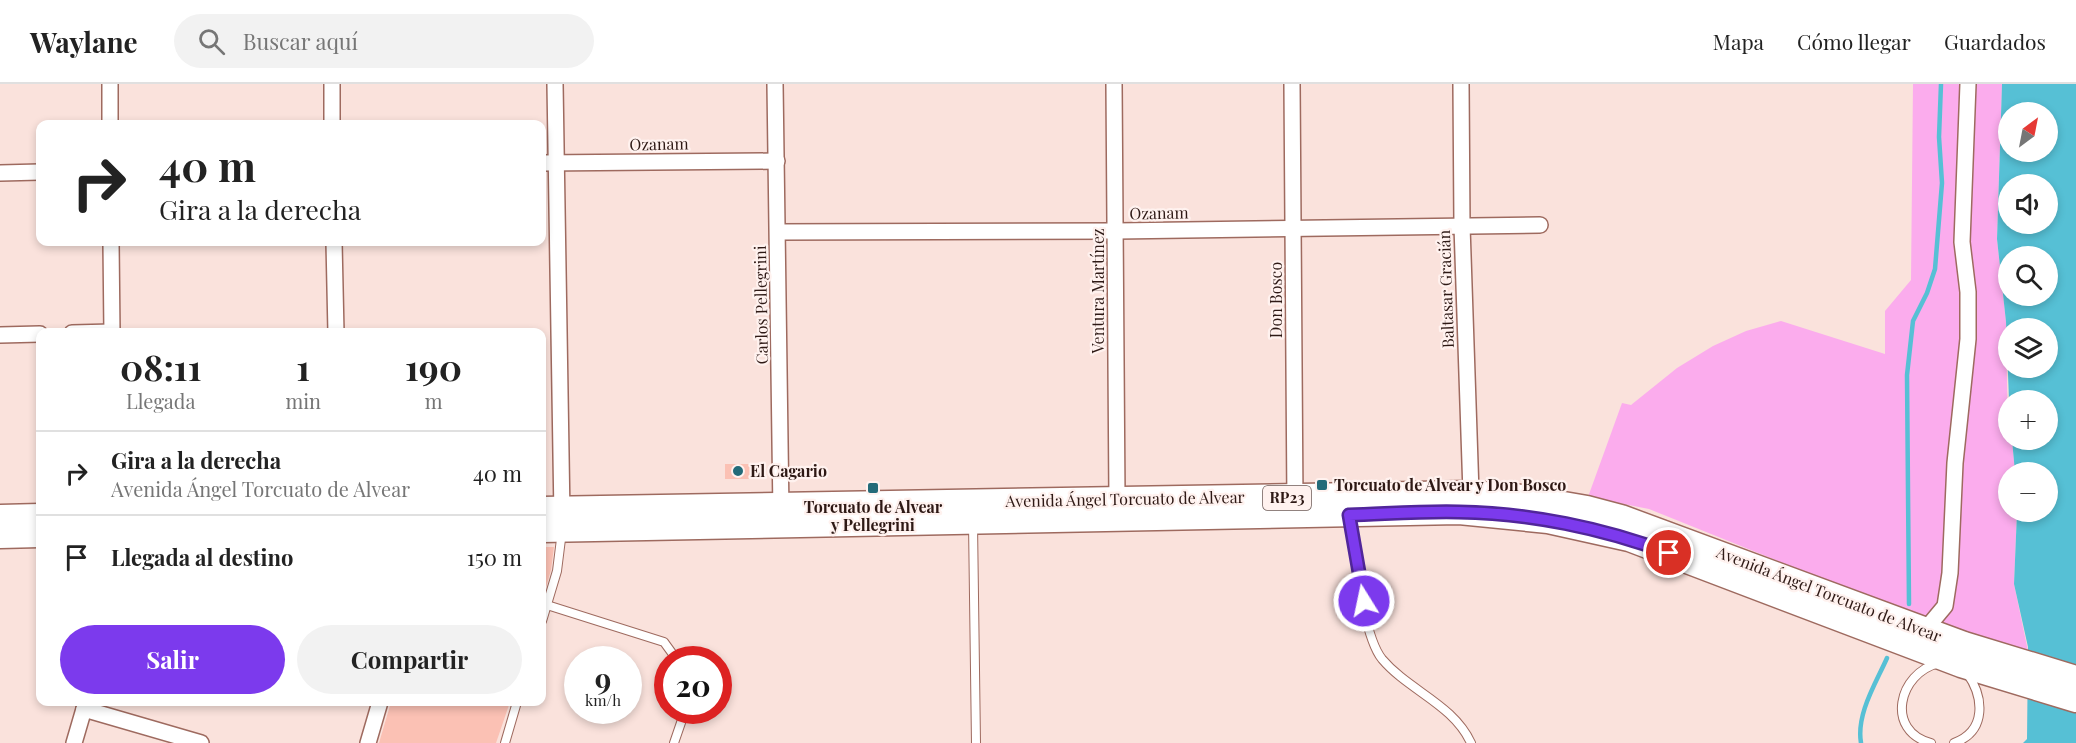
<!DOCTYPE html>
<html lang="es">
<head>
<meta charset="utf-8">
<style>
  body { margin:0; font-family:"Playfair Display",serif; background:#f2f2f2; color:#222; height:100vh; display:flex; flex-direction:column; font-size:22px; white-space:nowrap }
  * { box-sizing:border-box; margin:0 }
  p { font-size:20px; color:#767676 }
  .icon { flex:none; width:33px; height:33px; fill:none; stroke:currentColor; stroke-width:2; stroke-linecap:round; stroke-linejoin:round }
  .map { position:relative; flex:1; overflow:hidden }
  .side { position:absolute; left:36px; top:244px; width:510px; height:378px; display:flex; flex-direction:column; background:#fff; border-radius:12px; box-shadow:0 3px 9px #0003 }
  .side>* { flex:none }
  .guide { position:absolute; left:36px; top:36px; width:510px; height:126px; border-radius:12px; box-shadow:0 3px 9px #0003; background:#fff; color:#222; overflow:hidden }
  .needle { width:39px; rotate:32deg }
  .tools { position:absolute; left:1998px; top:18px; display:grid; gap:12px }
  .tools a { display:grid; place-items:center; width:60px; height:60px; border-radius:50%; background:#fff; box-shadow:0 3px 9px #0003; font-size:30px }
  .speed { position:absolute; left:564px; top:562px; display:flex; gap:12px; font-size:30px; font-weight:700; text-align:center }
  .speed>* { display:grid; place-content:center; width:78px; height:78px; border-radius:50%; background:#fff; box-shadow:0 3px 9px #0003; line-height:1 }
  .speed small { font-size:15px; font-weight:400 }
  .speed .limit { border:9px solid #d22; background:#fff; color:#111 }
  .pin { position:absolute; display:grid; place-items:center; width:51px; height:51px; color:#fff; margin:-26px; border:3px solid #fff; border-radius:50%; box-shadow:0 2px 6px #0007 }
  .me { position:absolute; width:66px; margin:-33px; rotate:350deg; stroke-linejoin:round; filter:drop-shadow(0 0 4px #0008) }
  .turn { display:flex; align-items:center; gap:21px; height:126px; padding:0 24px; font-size:27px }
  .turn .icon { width:78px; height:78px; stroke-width:2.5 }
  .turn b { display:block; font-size:42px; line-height:51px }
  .eta { display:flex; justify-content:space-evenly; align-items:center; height:102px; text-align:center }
  .eta b { font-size:36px; font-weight:700; line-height:42px }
  .primary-button { display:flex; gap:12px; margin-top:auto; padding:12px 24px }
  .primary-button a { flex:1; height:69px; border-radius:36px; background:#7c3aed; color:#fff; font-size:24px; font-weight:700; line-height:69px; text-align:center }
  .primary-button a+a { background:#f2f2f2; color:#222 }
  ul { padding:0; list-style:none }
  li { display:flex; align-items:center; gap:18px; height:84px; padding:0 24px; border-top:2px solid #e0e0e0 }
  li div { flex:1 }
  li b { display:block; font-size:22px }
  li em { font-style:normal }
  header { display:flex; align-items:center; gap:36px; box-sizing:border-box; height:84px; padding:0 30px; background:#fff; border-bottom:2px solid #e0e0e0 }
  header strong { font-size:28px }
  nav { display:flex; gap:33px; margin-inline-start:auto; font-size:21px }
  .search { width:420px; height:54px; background:#f2f2f2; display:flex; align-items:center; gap:15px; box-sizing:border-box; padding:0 21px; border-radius:33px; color:#767676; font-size:22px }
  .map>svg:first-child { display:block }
  .green { fill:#fbaced }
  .water { fill:#56c0d5; fill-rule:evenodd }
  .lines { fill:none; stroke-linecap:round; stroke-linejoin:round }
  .stream { stroke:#56c0d5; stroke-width:4.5 }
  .building { fill:#fbc1b4 }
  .service-casing { stroke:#9e6a5f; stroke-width:10 }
  .minor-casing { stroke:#9e6a5f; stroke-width:18 }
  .primary-casing { stroke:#9e6a5f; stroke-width:27 }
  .service { stroke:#fff; stroke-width:8 }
  .minor { stroke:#fff; stroke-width:15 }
  .primary { stroke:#fff; stroke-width:24 }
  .route-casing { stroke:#51269a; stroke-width:15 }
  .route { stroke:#7c3aed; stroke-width:10 }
  .poi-dot { fill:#246b79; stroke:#fff2ef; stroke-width:2 }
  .labels { text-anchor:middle; stroke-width:4.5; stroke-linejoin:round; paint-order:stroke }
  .shield { fill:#fff2ef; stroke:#6d5a56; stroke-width:1.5 }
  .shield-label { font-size:15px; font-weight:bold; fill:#2e1915 }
  .street-label { font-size:16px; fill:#2e1915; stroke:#fff2ef }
  .poi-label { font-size:16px; font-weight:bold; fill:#2e1915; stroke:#fff2ef; text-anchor:start }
</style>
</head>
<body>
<header>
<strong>Waylane</strong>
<div class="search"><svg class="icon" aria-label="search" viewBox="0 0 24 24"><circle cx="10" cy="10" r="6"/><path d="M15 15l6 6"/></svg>Buscar aquí</div>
<nav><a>Mapa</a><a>Cómo llegar</a><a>Guardados</a></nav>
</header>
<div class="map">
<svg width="2076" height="659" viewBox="0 0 2076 659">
  <rect width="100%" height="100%" fill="#fae2dc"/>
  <polygon class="green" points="1913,0 2002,0 1997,155 2006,238 2008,356 2012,356 2015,388 2008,388 2008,428 2017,428 2014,500 2028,567 1917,533 1649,425 1588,413 1622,319 1631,321 1677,284 1713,262 1746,247 1781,237 1885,270 1885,227 1911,196"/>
  <path class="water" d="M 2002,0 L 2076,0 L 2076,659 L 2023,659 L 2027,655 L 2028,563 L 2014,500 L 2017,428 L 2048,428 L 2048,388 L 2015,388 L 2012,356 L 2048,356 L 2048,316 L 2009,316 L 2006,238 L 1997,155 ZM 2008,28 L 2048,28 L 2048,68 L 2008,68 ZM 2008,100 L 2048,100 L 2048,140 L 2008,140 ZM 2008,172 L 2048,172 L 2048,212 L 2008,212 ZM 2008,244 L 2048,244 L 2048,284 L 2008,284 Z"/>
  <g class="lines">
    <g class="stream">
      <polyline points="1909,520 1907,291 1913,237 1927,209 1935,185 1942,99 1939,53 1941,0"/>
      <path d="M 1861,659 C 1856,630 1876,599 1887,574"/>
    </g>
  </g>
  <g class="building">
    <polygon points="725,380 750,380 751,395 725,395"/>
    <polygon points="542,463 554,463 551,486 543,514"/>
    <polygon points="391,618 510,618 496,659 379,659"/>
  </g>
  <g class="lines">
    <defs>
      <g id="service">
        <path d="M 1349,432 C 1355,466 1362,550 1382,575 C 1409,607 1453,620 1471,659"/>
        <polyline points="973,439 976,659"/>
        <polyline points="547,521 664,558 677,576"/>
        <polyline points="542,537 557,487 562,447"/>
        <polyline points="505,659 517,618"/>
        <polyline points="674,659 685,627"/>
        <path d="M 1931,659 C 1885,647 1898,589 1939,579"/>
        <path d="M 1954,659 C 1987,647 1984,613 1967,589"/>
      </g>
      <g id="minor">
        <polyline points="555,0 562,432"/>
        <polyline points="775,0 781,429"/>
        <polyline points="1114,0 1117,415"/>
        <polyline points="1292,0 1295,420"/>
        <polyline points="1461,0 1462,142 1471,409"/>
        <polyline points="110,40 110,0"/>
        <polyline points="332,40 332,0"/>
        <polyline points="542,79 777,77"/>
        <polyline points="0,89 40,88"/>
        <polyline points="778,148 1117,147 1540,141"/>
        <polyline points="111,158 112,249"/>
        <polyline points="334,158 336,249"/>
        <polyline points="72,249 112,248"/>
        <polyline points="0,251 40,250"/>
        <polyline points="1925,546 1945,522 1950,489 1955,379 1968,255 1968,208 1962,158 1968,0"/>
        <polyline points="84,625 201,659"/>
        <polyline points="74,659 86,618"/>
        <polyline points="368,659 380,618"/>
      </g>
      <g id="primary">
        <polyline points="542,425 1471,409 1523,413 1587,424 1621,433 1964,560 2076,594"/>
        <polyline points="0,433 40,432"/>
        <polyline points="542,446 1459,428 1548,437 1629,455 1961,581 2076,616"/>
        <polyline points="0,452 40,451"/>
      </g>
    </defs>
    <use href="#service" class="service-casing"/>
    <use href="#minor" class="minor-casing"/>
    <use href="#primary" class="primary-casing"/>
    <use href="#service" class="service"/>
    <use href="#minor" class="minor"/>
    <use href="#primary" class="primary"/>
  </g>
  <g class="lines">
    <defs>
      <path id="route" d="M 1364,517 L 1349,431 C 1385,430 1422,427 1459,428 C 1529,429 1603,444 1669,469"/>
    </defs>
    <use href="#route" class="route-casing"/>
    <use href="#route" class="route"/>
  </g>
  <g class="poi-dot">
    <circle cx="738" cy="387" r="6"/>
    <rect x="1316" y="395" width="12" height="12" rx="3"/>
    <rect x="867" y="398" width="12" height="12" rx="3"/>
  </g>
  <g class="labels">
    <rect class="shield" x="1263" y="402" width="48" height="24" rx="4.5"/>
    <g class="shield-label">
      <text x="1287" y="419">RP23</text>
    </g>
    <g class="street-label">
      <text transform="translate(659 60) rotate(-1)" y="6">Ozanam</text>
      <text transform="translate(1159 129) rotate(-1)" y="6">Ozanam</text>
      <text transform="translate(1446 205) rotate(-92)" y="6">Baltasar Gracián</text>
      <text transform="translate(1098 207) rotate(-90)" y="6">Ventura Martínez</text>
      <text transform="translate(1276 216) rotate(-90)" y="6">Don Bosco</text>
      <text transform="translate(761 221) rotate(-91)" y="6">Carlos Pellegrini</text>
      <text transform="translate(1125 415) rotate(-1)" y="6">Avenida Ángel Torcuato de Alvear</text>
      <text transform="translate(1829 510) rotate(21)" y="6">Avenida Ángel Torcuato de Alvear</text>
    </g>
    <g class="poi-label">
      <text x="750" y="393">El Cagario</text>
      <text x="1334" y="407">Torcuato de Alvear y Don Bosco</text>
      <text x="873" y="429" text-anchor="middle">Torcuato de Alvear<tspan x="873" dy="18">y Pellegrini</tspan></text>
    </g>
  </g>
</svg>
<div class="tools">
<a><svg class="needle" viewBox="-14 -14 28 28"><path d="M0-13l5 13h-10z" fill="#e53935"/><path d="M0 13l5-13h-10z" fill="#767676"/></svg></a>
<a><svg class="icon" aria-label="sound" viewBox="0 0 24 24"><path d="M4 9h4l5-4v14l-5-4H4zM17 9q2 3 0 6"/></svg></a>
<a><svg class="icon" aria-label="search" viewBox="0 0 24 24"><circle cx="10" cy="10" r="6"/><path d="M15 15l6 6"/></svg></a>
<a><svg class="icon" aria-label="layers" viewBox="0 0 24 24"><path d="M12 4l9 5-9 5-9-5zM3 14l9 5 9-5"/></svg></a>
<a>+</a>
<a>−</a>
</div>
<div class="speed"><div>9<small>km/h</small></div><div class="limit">20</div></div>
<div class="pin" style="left:1669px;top:469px;background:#d93025"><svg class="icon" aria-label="arrive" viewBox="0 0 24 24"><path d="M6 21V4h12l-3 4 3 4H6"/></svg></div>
<svg class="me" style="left:1364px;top:517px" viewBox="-20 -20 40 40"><circle r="17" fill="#7c3aed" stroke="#fff" stroke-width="3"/><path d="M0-11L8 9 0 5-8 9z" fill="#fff"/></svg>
<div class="guide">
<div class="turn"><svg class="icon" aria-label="right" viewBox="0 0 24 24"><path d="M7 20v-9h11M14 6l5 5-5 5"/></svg><div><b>40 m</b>Gira a la derecha</div></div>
</div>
<section class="side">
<div class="eta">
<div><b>08:11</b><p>Llegada</p></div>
<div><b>1</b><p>min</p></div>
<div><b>190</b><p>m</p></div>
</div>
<ul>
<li><svg class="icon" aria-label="right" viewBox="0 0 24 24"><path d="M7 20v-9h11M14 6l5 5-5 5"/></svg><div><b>Gira a la derecha</b><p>Avenida Ángel Torcuato de Alvear</p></div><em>40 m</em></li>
<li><svg class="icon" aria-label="arrive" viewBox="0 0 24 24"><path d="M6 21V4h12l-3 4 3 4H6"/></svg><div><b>Llegada al destino</b></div><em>150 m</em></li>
</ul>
<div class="primary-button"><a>Salir</a><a>Compartir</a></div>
</section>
</div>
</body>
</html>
